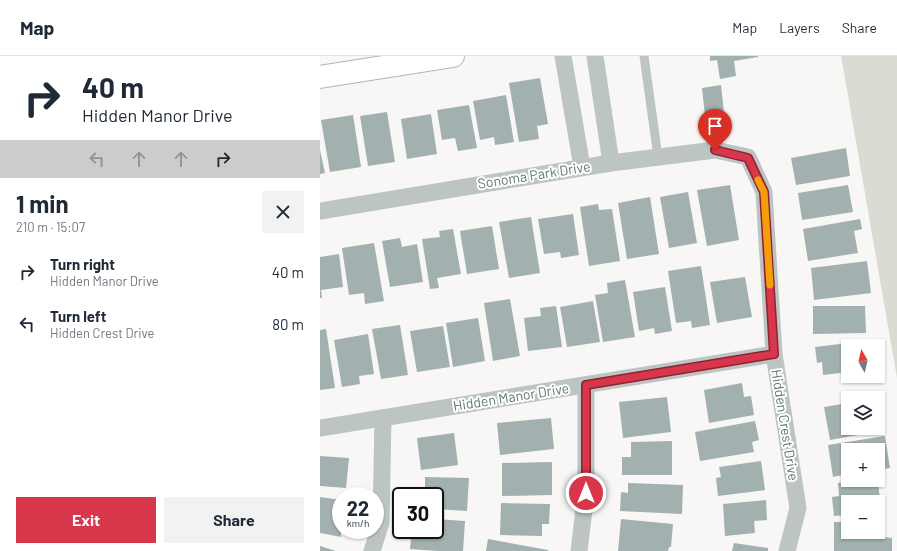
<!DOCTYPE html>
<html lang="en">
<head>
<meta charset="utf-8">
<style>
  body { margin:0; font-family:Barlow,sans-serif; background:#f2f2f3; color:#1f2937; height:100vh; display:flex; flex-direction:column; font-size:15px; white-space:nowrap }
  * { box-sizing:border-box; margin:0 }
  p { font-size:13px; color:#747a83 }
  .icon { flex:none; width:22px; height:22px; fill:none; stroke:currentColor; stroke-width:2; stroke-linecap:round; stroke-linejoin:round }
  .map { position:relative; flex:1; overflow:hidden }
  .sheet { display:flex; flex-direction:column; background:#fff; width:320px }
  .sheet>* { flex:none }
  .banner { background:#fff; color:#1f2937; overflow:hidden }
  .needle { width:26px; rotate:352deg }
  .tools { position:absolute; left:521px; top:283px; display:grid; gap:8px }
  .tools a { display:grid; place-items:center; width:44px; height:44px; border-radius:0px; background:#fff; box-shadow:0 1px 3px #0004; font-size:20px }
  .speed { position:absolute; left:12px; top:431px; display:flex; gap:8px; font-size:20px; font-weight:700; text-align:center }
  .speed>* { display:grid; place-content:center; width:52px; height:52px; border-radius:50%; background:#fff; box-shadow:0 1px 3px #0004; line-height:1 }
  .speed small { font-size:10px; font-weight:400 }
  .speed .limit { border:2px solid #111; border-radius:6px; background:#fff; color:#111 }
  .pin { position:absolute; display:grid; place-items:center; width:34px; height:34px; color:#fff; margin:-41px -17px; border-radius:50% 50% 50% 0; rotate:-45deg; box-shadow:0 0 4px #0007 }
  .pin .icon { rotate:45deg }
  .me { position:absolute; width:44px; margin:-22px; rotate:0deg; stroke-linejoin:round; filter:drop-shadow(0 0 3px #0008) }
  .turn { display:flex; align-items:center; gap:14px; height:84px; padding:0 16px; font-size:18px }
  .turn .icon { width:52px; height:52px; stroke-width:2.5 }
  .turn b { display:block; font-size:28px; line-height:34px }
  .lanes { display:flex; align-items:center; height:38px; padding:0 16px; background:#0003; justify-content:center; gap:20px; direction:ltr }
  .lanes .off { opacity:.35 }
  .round { display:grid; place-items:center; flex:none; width:42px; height:42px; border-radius:0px; background:#f2f2f3 }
  .summary { display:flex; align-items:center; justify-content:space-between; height:68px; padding:0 16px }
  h1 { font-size:24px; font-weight:700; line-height:30px }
  .button { display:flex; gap:8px; margin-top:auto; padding:8px 16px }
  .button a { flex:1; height:46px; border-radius:0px; background:#d7364b; color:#fff; font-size:16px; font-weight:700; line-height:46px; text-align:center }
  .button a+a { background:#f2f2f3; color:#1f2937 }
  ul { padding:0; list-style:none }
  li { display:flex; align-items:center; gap:12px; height:52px; padding:0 16px }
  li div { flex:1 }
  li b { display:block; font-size:15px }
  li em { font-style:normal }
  header { display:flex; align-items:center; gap:24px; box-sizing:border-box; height:56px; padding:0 20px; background:#fff; border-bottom:1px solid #e0e1e3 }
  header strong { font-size:19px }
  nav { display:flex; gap:22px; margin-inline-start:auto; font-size:14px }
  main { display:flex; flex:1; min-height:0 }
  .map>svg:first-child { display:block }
  .green { fill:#dadcd4 }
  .building { fill:#a2b0b0 }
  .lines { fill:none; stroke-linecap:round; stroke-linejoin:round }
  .secondary-casing { stroke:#adb7b8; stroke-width:24 }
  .lane { stroke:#bcc4c4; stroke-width:9 }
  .street { stroke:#bcc4c4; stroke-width:17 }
  .secondary { stroke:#fff; stroke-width:22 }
  .route-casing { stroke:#8c2331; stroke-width:10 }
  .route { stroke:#d7364b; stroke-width:7 }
  .slow { stroke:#f59e0b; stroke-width:7 }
  .labels { text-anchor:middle; stroke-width:4; stroke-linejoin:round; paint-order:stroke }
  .street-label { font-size:14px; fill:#607778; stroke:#fff }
</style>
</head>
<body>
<header>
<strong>Map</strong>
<nav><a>Map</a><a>Layers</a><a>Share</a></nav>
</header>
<main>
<section class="sheet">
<div class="banner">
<div class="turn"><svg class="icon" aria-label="right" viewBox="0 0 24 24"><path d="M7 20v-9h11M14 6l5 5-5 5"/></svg><div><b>40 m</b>Hidden Manor Drive</div></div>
<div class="lanes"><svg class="icon off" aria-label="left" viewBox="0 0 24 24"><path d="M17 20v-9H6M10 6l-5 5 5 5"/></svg><svg class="icon off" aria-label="ahead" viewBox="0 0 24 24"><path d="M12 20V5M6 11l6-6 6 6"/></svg><svg class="icon off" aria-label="ahead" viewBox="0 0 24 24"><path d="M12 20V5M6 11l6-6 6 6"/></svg><svg class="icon" aria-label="right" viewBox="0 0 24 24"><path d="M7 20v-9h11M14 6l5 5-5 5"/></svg></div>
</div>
<div class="summary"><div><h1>1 min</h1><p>210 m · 15:07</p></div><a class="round"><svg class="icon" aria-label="close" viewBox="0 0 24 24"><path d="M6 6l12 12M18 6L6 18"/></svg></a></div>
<ul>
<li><svg class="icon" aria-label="right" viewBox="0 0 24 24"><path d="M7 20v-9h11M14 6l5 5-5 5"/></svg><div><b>Turn right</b><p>Hidden Manor Drive</p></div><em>40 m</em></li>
<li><svg class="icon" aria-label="left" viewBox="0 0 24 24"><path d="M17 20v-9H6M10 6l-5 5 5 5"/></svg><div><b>Turn left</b><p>Hidden Crest Drive</p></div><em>80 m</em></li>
</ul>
<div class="button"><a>Exit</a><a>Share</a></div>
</section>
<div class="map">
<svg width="577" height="495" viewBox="0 0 577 495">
  <rect width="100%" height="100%" fill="#f8f7f5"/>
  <polygon class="green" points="521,0 577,0 577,322 527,34"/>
  <g class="building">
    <polygon points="390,0 438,0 438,1 414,5 416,20 400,23 397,4 390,5"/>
    <polygon points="220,22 228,68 217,70 219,83 199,86 189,27"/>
    <polygon points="401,29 404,57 385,60 382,32"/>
    <polygon points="186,39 194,86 175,89 174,81 160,84 153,45"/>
    <polygon points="149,49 157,92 138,95 135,82 122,84 117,54"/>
    <polygon points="67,56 75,106 48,110 40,60"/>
    <polygon points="111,58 117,98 87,103 81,63"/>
    <polygon points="33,59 41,111 10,116 1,64"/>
    <polygon points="526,92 530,120 476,129 471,102"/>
    <polygon points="0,94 5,117 0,118"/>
    <polygon points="410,129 419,184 387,190 377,134"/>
    <polygon points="528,129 533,156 482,164 478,137"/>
    <polygon points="368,136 377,187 349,192 340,141"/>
    <polygon points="330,141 339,198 307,203 298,147"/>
    <polygon points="278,148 279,154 292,153 300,205 269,210 260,151"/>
    <polygon points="253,158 259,199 241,202 240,196 224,198 218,163"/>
    <polygon points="211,161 220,217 189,222 179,166"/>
    <polygon points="540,163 542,173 534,175 538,197 488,205 483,173"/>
    <polygon points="172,170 179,213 147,218 140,175"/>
    <polygon points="133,173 141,218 117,222 119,232 110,233 102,183 120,181 119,175"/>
    <polygon points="80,182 82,191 97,188 103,226 70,231 62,185"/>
    <polygon points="54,187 64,245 45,248 44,237 29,239 22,192"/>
    <polygon points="19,198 23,231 1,234 2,242 0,242 0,201"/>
    <polygon points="547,205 551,237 494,244 491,212"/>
    <polygon points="381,210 390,269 372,272 371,265 356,267 348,215"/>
    <polygon points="425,221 432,261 397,267 390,226"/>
    <polygon points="305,224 315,281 283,286 275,239 288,237 287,227"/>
    <polygon points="345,231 352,275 335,278 334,272 319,275 313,236"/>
    <polygon points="190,243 200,300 173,305 164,247"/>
    <polygon points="273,245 280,286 247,291 240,251"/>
    <polygon points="236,250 242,291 208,295 204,262 221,260 220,252"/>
    <polygon points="493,250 545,250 546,277 493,278"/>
    <polygon points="158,262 165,305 133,311 126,267"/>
    <polygon points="80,269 88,319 61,323 52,273"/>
    <polygon points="123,270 130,311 97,316 90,275"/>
    <polygon points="6,273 15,332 0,334 0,274"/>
    <polygon points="48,278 54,318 39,320 40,328 22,331 14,284"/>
    <polygon points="544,285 545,290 528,290 528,316 503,319 502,306 497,307 495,291"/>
    <polygon points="422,327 424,341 431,340 434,359 389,367 384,334"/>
    <polygon points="347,341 351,376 303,382 299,346"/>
    <polygon points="528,347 528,372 554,372 554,376 510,384 504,351"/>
    <polygon points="231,362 234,393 180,399 177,367"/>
    <polygon points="435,365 439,384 432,386 434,396 380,405 375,376"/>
    <polygon points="134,377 138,409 101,414 97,382"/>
    <polygon points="565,380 570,412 558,414 558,394 528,394 528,418 513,421 508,389"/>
    <polygon points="352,385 352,419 302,419 302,401 311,401 311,386"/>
    <polygon points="0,400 29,402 26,432 0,430"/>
    <polygon points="441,405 445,434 398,440 396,422 401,421 399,411"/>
    <polygon points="232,406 232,439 182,440 182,407"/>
    <polygon points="105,421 149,422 147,455 115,453 115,440 105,440"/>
    <polygon points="550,424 558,424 561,456 558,456 558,446 528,446 528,459 514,460 512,441 519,440 518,427"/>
    <polygon points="308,427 363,429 362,458 300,455 301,436 308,437"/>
    <polygon points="0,441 21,444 21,481 0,477"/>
    <polygon points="446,444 447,464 434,465 435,477 405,480 403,448"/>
    <polygon points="181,447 230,448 229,468 222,468 222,480 180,479"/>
    <polygon points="115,463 145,465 143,495 118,495 90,493 92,474 115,474"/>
    <polygon points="301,463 353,468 351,491 349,491 348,495 298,495"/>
    <polygon points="514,466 528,466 528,476 558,476 558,466 562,466 562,481 572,482 572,495 514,495"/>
    <polygon points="168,483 228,494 228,495 166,495"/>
    <polygon points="414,487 448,492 448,495 412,495"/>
    <polygon points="0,490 16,495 0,495"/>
  </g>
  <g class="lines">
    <defs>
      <polyline id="secondary" points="0,21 133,0"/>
    </defs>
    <use href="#secondary" class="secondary-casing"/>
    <polyline class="lane" points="324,0 338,101"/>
    <g class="street">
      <polyline points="243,0 262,111"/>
      <polyline points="275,0 291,107"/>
      <polyline points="0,155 291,107 395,94 428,101 444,136 454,298 478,452 467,495"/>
      <polyline points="0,372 454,298"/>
      <polyline points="52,495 61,467 63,362"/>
      <polyline points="259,495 266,437 266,329"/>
    </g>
    <use href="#secondary" class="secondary"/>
  </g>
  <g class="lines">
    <defs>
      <polyline id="route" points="266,437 266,329 454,298 444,136 428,102 395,94"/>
    </defs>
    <use href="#route" class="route-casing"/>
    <use href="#route" class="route"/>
    <polyline class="slow" points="438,124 444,136 450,229"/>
  </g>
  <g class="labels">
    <g class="street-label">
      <text transform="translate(214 119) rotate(-9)" y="5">Sonoma Park Drive</text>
      <text transform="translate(191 341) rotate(-9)" y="5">Hidden Manor Drive</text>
      <text transform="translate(465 369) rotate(81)" y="5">Hidden Crest Drive</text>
    </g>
  </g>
</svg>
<div class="tools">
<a><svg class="needle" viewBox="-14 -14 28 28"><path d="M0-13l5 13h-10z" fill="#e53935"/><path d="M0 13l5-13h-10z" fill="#747a83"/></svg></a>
<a><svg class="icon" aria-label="layers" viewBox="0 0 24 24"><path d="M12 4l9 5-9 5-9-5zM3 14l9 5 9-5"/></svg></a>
<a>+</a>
<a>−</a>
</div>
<div class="speed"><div>22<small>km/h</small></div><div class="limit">30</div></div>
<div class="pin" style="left:395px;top:94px;background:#d93025"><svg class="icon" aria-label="arrive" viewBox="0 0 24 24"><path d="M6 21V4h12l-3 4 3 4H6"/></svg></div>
<svg class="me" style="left:266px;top:437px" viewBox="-20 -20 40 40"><circle r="17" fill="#d7364b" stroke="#fff" stroke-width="3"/><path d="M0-11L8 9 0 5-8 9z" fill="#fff"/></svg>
</div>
</main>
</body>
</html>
